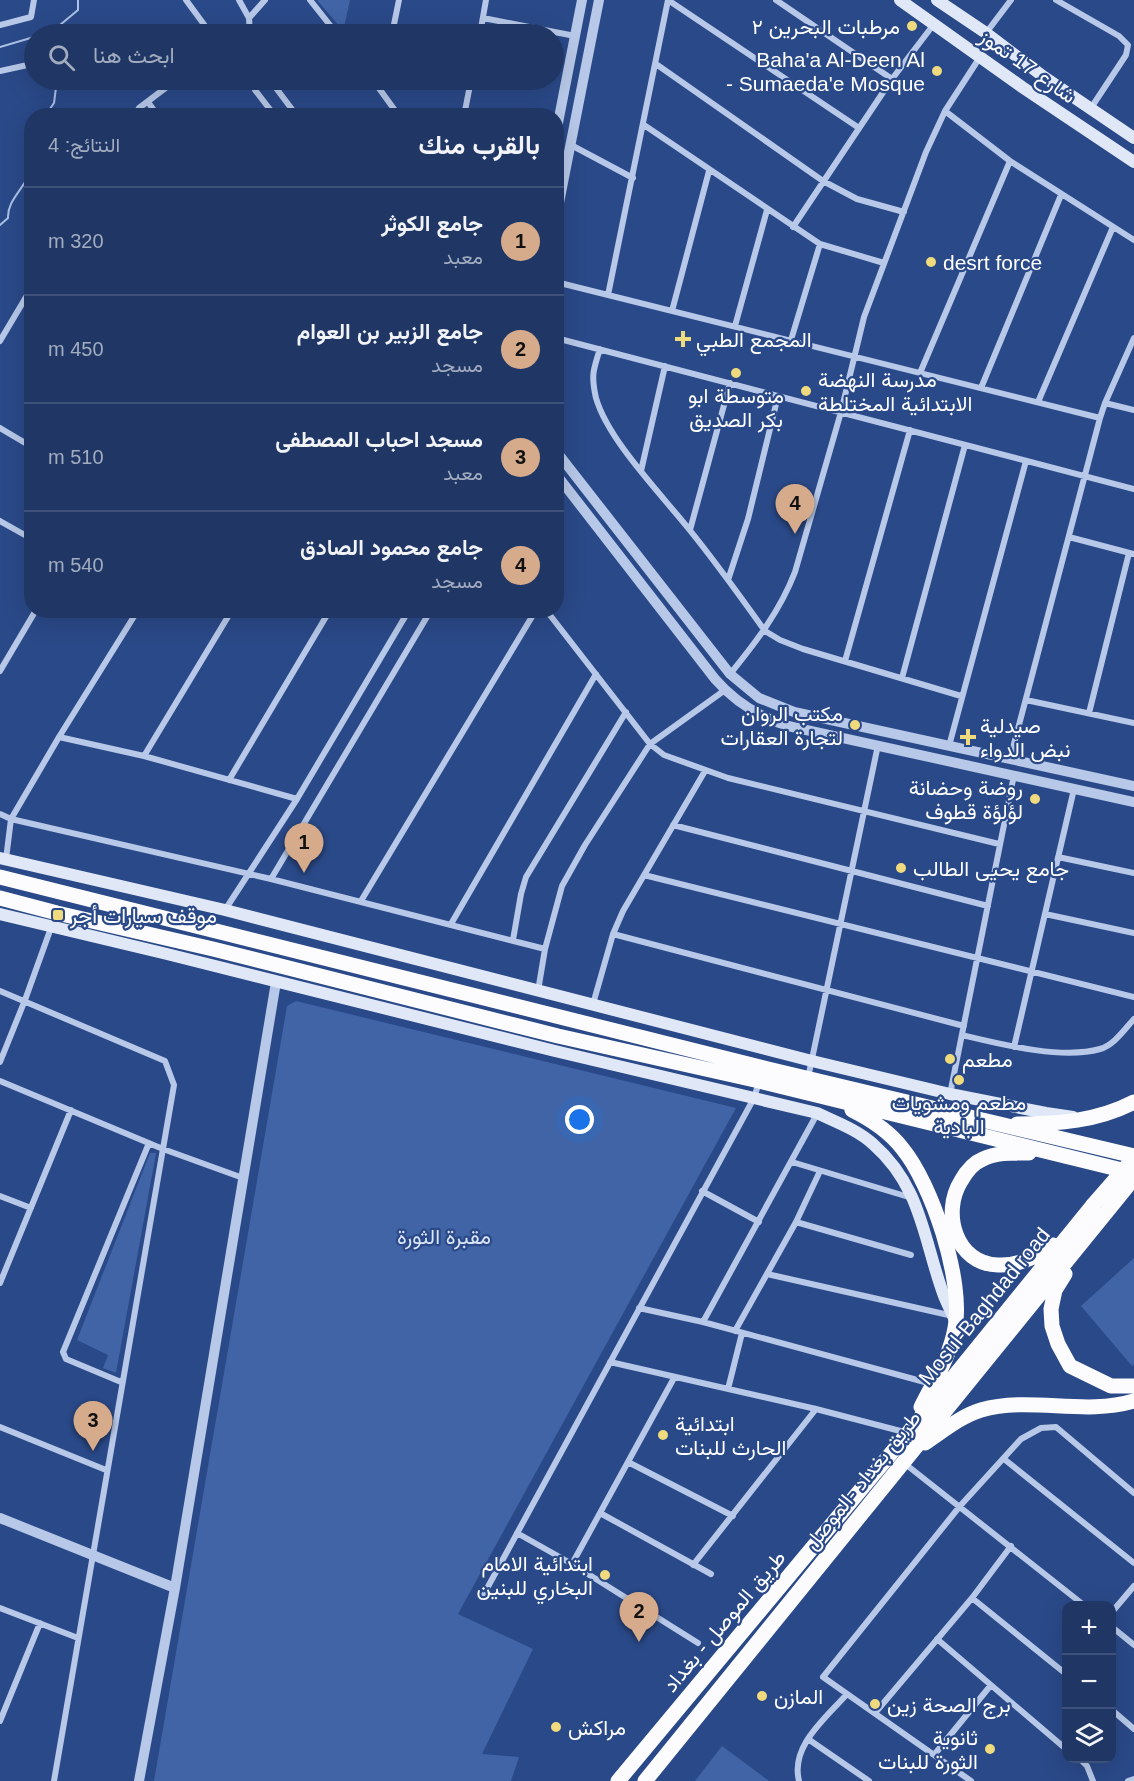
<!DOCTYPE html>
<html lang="ar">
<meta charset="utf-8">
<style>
body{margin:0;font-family:Arial,Vazirmatn,sans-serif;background:#283f6c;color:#f1f3f6;direction:rtl}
.controls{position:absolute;right:18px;bottom:18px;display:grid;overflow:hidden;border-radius:12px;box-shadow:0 6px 24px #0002}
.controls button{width:54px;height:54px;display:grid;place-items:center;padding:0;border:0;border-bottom:2px solid #3d517a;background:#203766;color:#f1f3f6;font:30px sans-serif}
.you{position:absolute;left:580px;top:1120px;width:21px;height:21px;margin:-15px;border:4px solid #fff;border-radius:50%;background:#1a73e8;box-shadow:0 0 0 9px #1a73e833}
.badge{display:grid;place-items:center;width:39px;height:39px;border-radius:50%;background:#d6ab8b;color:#111;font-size:20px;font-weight:700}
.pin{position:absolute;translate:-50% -50px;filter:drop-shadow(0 2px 3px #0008)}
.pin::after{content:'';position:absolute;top:32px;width:21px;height:18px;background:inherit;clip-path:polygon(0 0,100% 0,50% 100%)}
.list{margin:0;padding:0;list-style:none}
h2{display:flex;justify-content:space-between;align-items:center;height:78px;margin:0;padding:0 24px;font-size:26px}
h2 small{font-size:20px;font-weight:400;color:#a2acbf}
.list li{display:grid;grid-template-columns:39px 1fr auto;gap:18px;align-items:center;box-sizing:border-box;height:108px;padding:0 24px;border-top:2px solid #3d517a}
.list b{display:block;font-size:22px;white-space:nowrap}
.list p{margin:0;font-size:20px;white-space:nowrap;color:#a2acbf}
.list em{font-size:20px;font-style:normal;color:#a2acbf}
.icon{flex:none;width:33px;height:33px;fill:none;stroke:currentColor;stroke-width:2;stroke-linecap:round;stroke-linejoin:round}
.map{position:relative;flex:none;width:1134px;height:1781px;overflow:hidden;direction:ltr}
.search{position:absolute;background:#203766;box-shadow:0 6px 24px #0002;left:24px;top:24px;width:540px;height:66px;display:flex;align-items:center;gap:15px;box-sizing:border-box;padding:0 21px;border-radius:33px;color:#a2acbf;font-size:22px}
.panel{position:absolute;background:#203766;box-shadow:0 6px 24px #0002;left:24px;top:108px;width:540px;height:510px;border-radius:24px;direction:rtl}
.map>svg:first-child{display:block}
.green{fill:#4164a6}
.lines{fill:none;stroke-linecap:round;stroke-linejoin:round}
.stream{stroke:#abc1e8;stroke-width:2}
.minor{stroke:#b7c8e8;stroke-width:6}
.tertiary{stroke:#b7c8e8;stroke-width:10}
.secondary{stroke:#e0e8f8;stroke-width:12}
.trunk{stroke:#fcfcfe;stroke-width:15}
.trunk-bridge{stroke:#fcfcfe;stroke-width:15}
.poi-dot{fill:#efda7e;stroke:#2a4988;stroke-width:2}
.labels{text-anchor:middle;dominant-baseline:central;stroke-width:4.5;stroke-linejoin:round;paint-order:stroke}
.poi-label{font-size:21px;fill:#fff;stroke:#2a4988;text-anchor:start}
.street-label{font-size:21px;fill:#fff;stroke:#2a4988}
.park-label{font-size:21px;fill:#dae4f7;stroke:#2a4988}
</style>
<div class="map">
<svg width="1134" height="1781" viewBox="0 0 1134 1781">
<rect width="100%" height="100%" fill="#2a4988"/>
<path class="green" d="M317 0H350L344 27H340Z
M296 1001 736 1108 458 1614 533 1649 482 1754 519 1757 511 1781H154L287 1006Z
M150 1153H156L116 1373 103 1368 108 1355 77 1340Z
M1134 1258V1364L1132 1366 1081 1306Z
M722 1746 769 1781H695Z"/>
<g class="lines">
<path class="stream" d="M40 34 60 25 78 10V0
M60 34V25
M0 47 34 37
M45 116 54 103 57 80
M0 225 8 218C7 199 27 187 32 167"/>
<path class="minor" d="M186 0 211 34
M239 0 249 18 250 34
M310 0 337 34
M668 0 859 128
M776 0 892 79
M1056 0 1119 36 1128 45 1126 55 1091 108
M249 18 265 0
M483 18 575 36
M0 25 31 17 34 0
M986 33 1011 0
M392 34 399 0
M480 34 486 0
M656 64 823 181 857 199 904 212
M0 71 32 64
M252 80 255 90 275 116
M270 80 297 116
M373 80 399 116
M148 102 158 116
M945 111 1010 161 1134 240
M134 116 139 108 176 80
M464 116 471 80
M644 125 820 244 884 263
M571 145 633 178
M793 227 892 79 934 24
M556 282 1100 418
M608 295 668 0
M672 311 709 171
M735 326 767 210
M556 338 1134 489
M791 340 820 244
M0 341 32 287
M600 349C593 370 591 376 596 398 608 440 661 494 688 528 715 561 740 596 765 631L780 640 803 649 961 696
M920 373 1010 161
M981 388 1061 195
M1038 402 1113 227
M1105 403 1134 410
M0 428 32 447
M641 471 665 366
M0 521 32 539
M690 530 730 383
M1069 537 1134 554
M728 580 748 519 778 396
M546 610 650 744 664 755 728 778 999 844
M845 661 910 430
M0 671 36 610
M730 674C756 642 780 611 795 572L841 412 864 317 926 152 945 111 980 57
M902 678 965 445
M1026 700 1134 723
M1089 713 1129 553
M59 737 144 756 297 799
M949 746 1026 461
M144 756 232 610
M1010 759 1100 418 1105 403 1134 338
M229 780 330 610
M0 814 11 819 271 879 545 949
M673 825 988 906
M1058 857 1134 873
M6 859 11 819 59 737 138 610
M644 875 1134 997
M271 879 431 610
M361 901 536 610
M225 910 297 799 409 610
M1045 914 1134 933
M451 924 596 674
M613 934 964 1026
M513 940 521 894 526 877 626 712
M0 991 165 1061 174 1085 54 1781
M538 991 545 949 562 886 585 845 650 744 725 690
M593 1004 613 934 623 911 705 771
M962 1035C1000 1044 1062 1060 1100 1049 1114 1045 1124 1030 1134 1019
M1014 1047 1074 789
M0 1062 25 1000 52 925
M808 1078 878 745
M0 1081 163 1149 243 1178
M950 1094 1014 775
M792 1162 912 1198
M702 1191 759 1222
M0 1196 31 1208
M796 1222 911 1255
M767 1274 953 1316
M0 1283 71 1110
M639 1308 703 1322 932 1384
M703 1322 817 1114
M735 1331 796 1222 820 1171
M610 1362 816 1409 908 1433
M121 1382 66 1359 63 1352 149 1143
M728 1389 742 1333
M0 1427 106 1470
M1004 1459 1134 1563
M628 1462 733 1516
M904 1463 1085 1606
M600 1513 711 1574
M517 1533 572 1564 698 1643
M572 1564 674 1378
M693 1565 816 1409
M484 1594 754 1098 759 1082
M972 1598 1066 1674
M0 1608 78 1638
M1112 1612 1134 1586
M1112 1627 1134 1645
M937 1639 1066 1749
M1112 1710 1134 1729
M875 1713 972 1598 1011 1546
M0 1721 40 1623
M808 1739 869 1781
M934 1755 991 1685
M1079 1758 1087 1766 1093 1781
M799 1781C790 1746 826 1718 847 1694
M971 1781 823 1677 960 1506 1021 1439 1041 1428 1056 1427 1134 1493
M1128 1781 1134 1779"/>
<path class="tertiary" d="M556 133 582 0
M556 218 599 0
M556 451 730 674 759 698 794 712 1134 786
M556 474 715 679C735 702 759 717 788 726L1134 802
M0 1518 175 1588
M139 1781 175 1588 276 982"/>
<path class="secondary" d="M900 0 1022 87 1134 162
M937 0 986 33 1044 77 1134 138
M0 858 225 910 812 1061 950 1094 1046 1113 1073 1117
M0 914 167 954 555 1051 817 1113C836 1122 858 1130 873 1144 922 1187 923 1239 944 1296 947 1304 952 1312 955 1321"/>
<path class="trunk" d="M0 877 768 1069 1134 1156
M0 898 57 913 213 949 558 1036 759 1081 1134 1173
M852 1110C870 1119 889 1131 902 1148 932 1184 964 1281 955 1328 950 1357 934 1381 921 1407
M1017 1124C1058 1124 1098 1121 1134 1102
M1029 1153C1014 1153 997 1152 983 1159 973 1163 966 1172 961 1181 941 1213 956 1264 998 1265 1018 1266 1038 1256 1053 1245
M1065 1274 1055 1290 1051 1309 1052 1326 1058 1344 1070 1366 1111 1386H1134
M925 1443C943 1431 961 1416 981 1410 1030 1396 1084 1416 1134 1401
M618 1781 908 1433 1093 1205
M645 1781 1134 1178"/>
<path class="trunk-bridge" d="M1093 1205 1134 1158"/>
</g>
<g class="poi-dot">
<circle cx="912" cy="26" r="6"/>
<circle cx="937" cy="71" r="6"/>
<circle cx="931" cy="262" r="6"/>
<path d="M680 330h6v6h6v6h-6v6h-6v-6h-6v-6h6z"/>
<circle cx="736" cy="373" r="6"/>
<circle cx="806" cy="391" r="6"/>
<circle cx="855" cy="725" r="6"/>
<path d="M965 728h6v6h6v6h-6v6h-6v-6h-6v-6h6z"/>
<circle cx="1035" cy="799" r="6"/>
<circle cx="901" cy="868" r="6"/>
<rect x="52" y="909" width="12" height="12" rx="3"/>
<circle cx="950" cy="1059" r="6"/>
<circle cx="959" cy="1080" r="6"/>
<circle cx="663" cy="1435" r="6"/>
<circle cx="605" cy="1575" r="6"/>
<circle cx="762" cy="1696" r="6"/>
<circle cx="875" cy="1704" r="6"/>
<circle cx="556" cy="1727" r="6"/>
<circle cx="990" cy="1749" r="6"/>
</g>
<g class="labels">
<g class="poi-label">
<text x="900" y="26" text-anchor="end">مرطبات البحرين ٢</text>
<text x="925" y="59" text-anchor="end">Baha'a Al-Deen Al<tspan x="925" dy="24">- Sumaeda'e Mosque</tspan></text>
<text x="943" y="262">desrt force</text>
<text x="696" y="339">المجمع الطبي</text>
<text x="818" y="379">مدرسة النهضة<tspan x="818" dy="24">الابتدائية المختلطة</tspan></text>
<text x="736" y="395" text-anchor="middle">متوسطة ابو<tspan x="736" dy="24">بكر الصديق</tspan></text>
<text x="843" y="713" text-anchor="end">مكتب الروان<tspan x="843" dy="24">لتجارة العقارات</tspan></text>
<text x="980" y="725">صيدلية<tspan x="980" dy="24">نبض الدواء</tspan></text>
<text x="1023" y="787" text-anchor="end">روضة وحضانة<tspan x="1023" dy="24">لؤلؤة قطوف</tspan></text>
<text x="913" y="868">جامع يحيى الطالب</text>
<text x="70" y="915">موقف سيارات أجر</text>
<text x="962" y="1059">مطعم</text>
<text x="959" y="1102" text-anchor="middle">مطعم ومشويات<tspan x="959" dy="24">البادية</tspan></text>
<text x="675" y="1423">ابتدائية<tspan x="675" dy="24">الحارث للبنات</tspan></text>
<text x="593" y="1563" text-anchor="end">ابتدائية الامام<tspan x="593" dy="24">البخاري للبنين</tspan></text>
<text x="774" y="1696">المازن</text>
<text x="887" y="1704">برج الصحة زين</text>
<text x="568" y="1727">مراكش</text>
<text x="978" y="1737" text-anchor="end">ثانوية<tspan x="978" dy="24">الثورة للبنات</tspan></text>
</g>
<g class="street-label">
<text transform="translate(1028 66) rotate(35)">شارع 17 تموز</text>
<text transform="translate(984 1306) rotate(-51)">Mosul-Baghdad road</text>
<text transform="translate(862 1480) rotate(-51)">طريق بغداد -الموصل</text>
<text transform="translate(724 1621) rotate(-50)">طريق الموصل - بغداد</text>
</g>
<g class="park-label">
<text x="444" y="1236">مقبرة الثورة</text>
</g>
</g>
</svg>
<div class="controls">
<button>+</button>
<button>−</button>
<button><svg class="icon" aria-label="layers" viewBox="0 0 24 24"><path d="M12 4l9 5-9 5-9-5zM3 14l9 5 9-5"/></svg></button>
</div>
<div class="you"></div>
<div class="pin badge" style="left:304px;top:873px">1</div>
<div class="pin badge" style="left:639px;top:1642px">2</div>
<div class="pin badge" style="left:93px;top:1451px">3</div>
<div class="pin badge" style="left:795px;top:534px">4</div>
<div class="search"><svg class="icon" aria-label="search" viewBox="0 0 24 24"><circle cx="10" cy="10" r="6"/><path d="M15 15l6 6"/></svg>ابحث هنا</div>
<section class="panel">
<h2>بالقرب منك<small>النتائج: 4</small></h2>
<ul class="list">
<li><span class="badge">1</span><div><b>جامع الكوثر</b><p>معبد</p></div><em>320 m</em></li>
<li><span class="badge">2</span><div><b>جامع الزبير بن العوام</b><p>مسجد</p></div><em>450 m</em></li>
<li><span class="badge">3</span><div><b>مسجد احباب المصطفى</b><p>معبد</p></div><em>510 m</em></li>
<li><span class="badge">4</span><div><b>جامع محمود الصادق</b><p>مسجد</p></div><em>540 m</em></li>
</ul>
</section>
</div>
